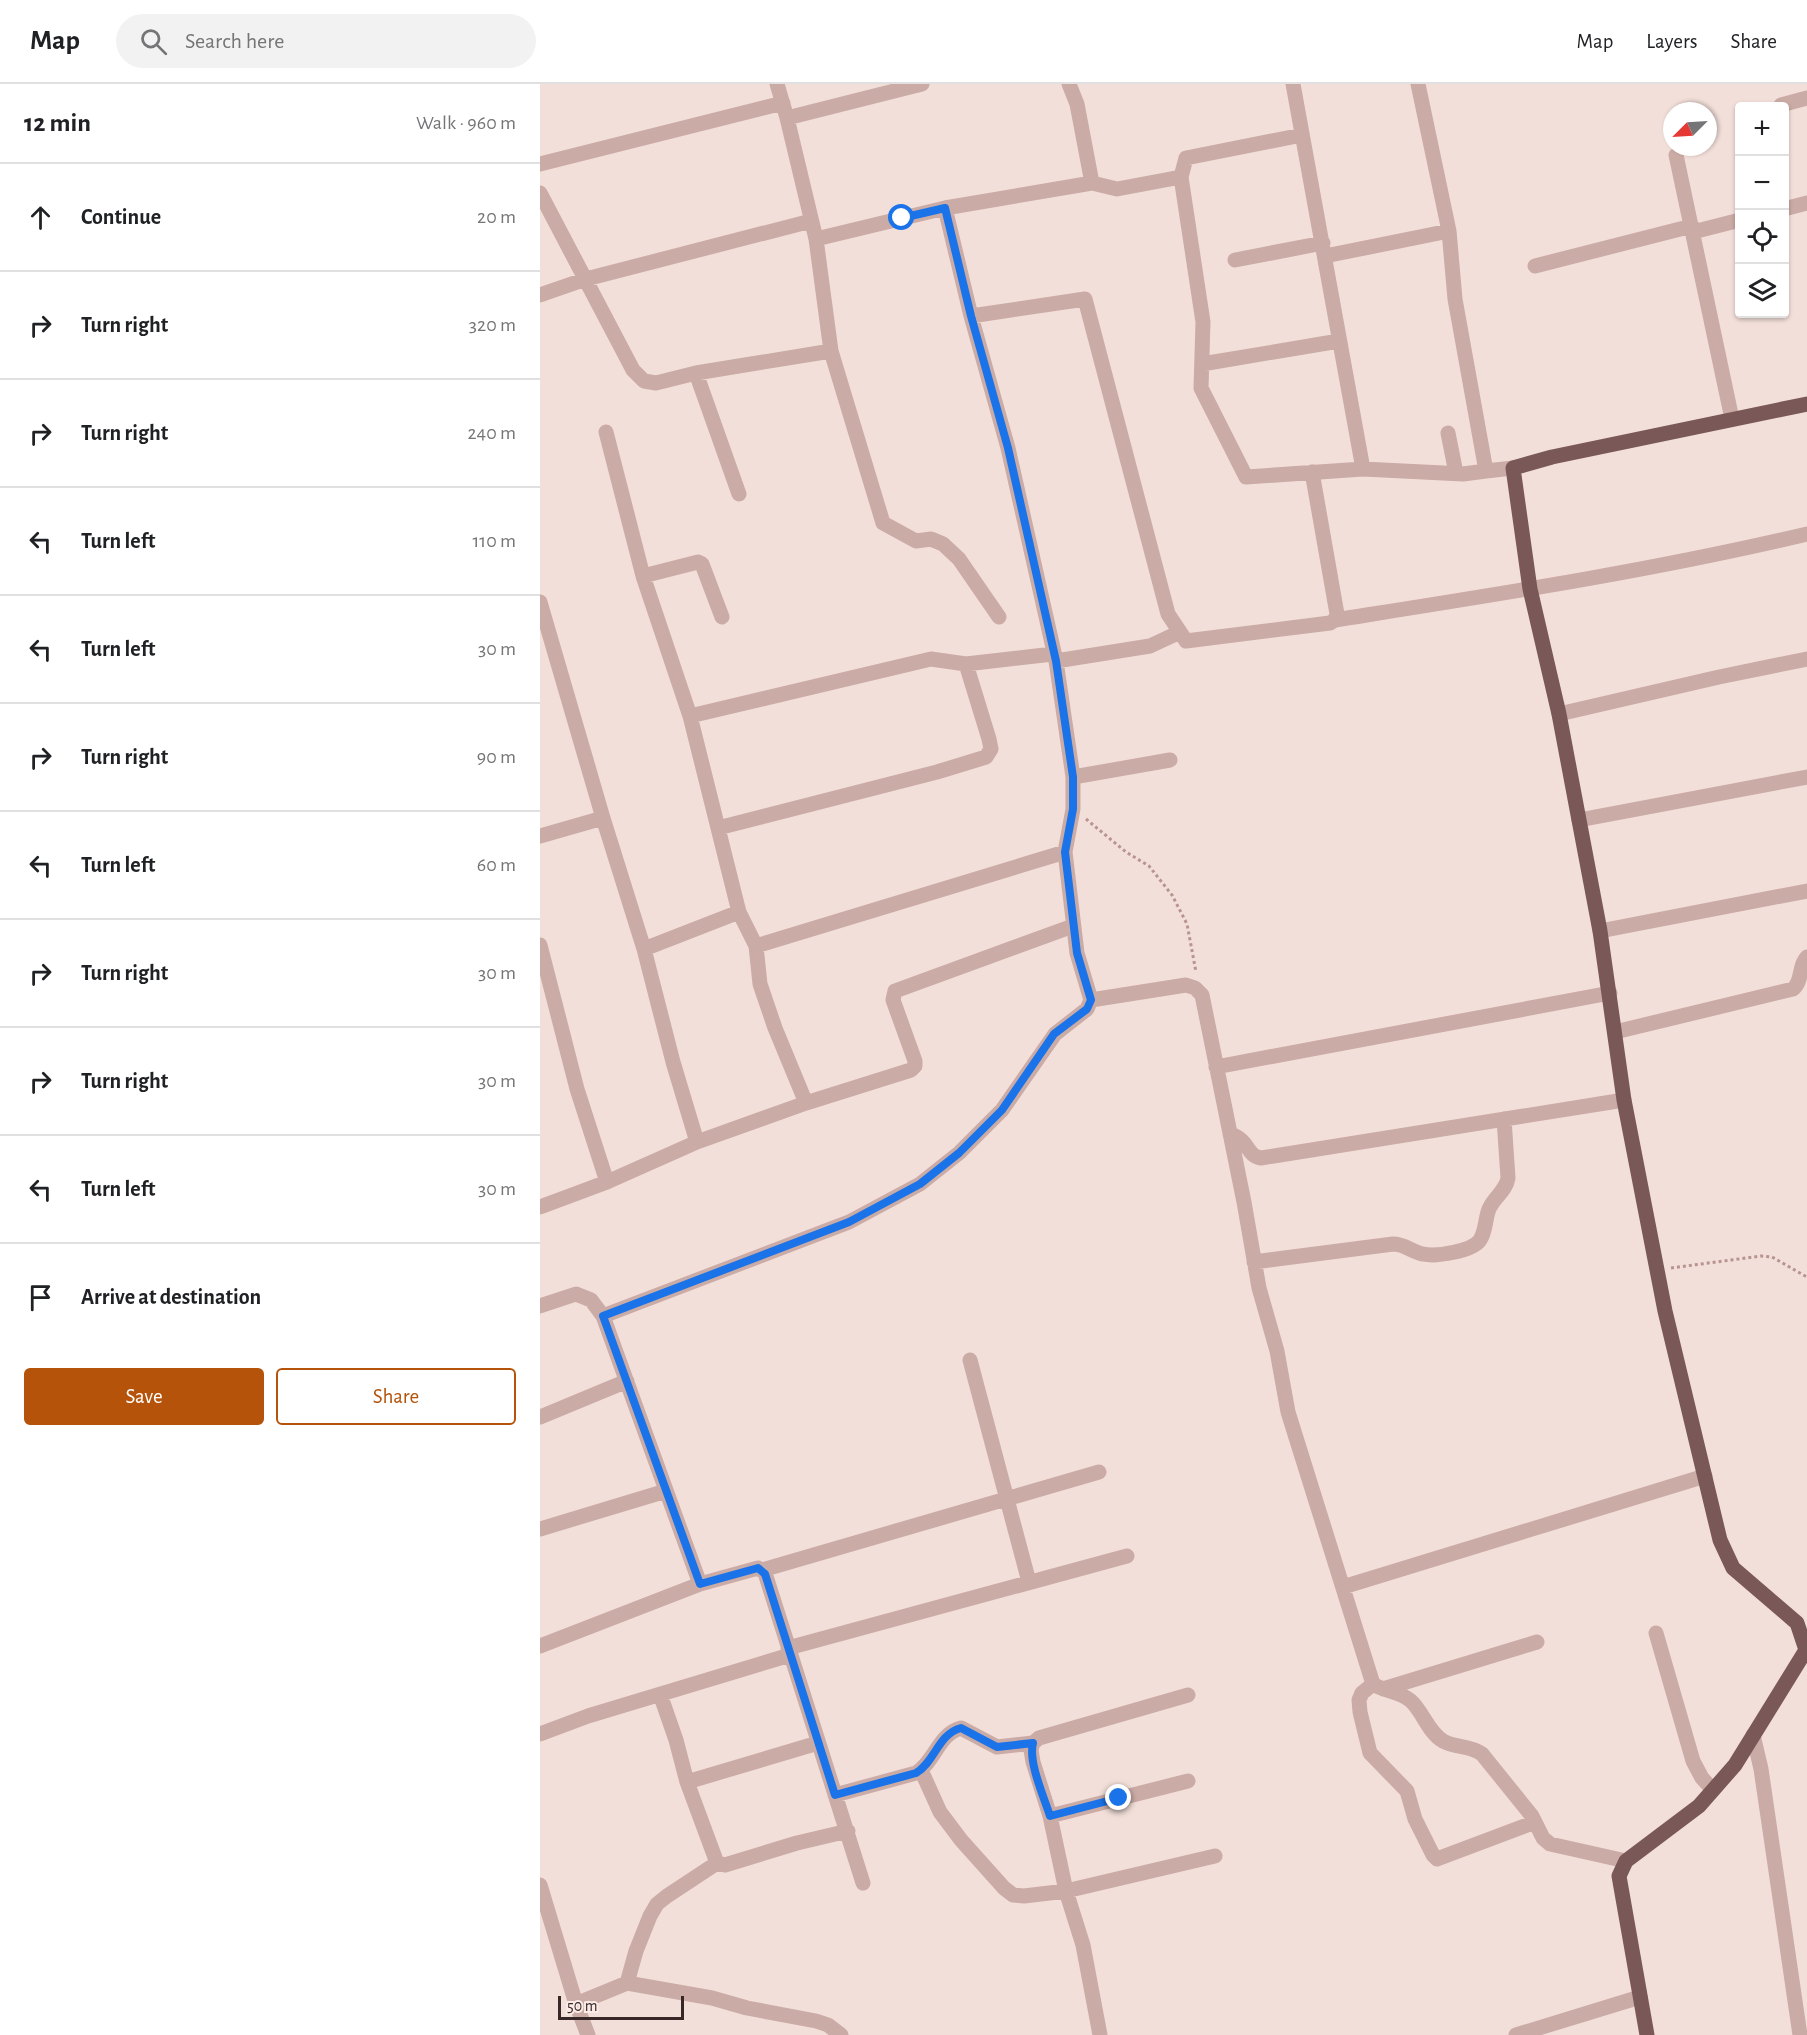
<!DOCTYPE html>
<meta charset="utf-8">
<style>
body{margin:0;font-family:"Alegreya Sans",sans-serif;background:#f2f2f2;color:#202124}
.controls{position:absolute;right:18px;top:18px;display:grid;overflow:hidden;border-radius:6px;box-shadow:0 2px 4px #0004}
.controls button{width:54px;height:54px;display:grid;place-items:center;padding:0;border:0;border-bottom:2px solid #e0e0e0;background:#fff;color:#202124;font:30px sans-serif}
.compass{position:absolute;left:1123px;top:18px;width:54px;height:54px;border-radius:50%;background:#fff;box-shadow:0 2px 4px #0004;rotate:246deg}
.scale{position:absolute;left:18px;bottom:15px;width:126px;box-sizing:border-box;padding-left:6px;border:3px solid #372727;border-top:0;font-size:16px;line-height:21px;white-space:nowrap;color:#372727;-webkit-text-stroke:4px #faebe6;paint-order:stroke}
.stop{position:absolute;width:18px;height:18px;margin:-14px;border:4px solid #1a73e8;border-radius:50%;background:#fff}
.stop.end{background:#1a73e8;border-color:#fff;box-shadow:0 2px 6px #0008}
.list{margin:0;padding:0;list-style:none}
h2{display:flex;justify-content:space-between;align-items:center;height:78px;margin:0;padding:0 24px;font-size:26px}
h2 small{font-size:20px;font-weight:400;color:#757577}
.list li{display:grid;grid-template-columns:39px 1fr auto;gap:18px;align-items:center;box-sizing:border-box;height:108px;padding:0 24px;border-top:2px solid #e0e0e0}
.list b{display:block;font-size:22px;white-space:nowrap}
.list em{font-size:20px;font-style:normal;color:#757577}
.actions{display:flex;gap:12px;padding:18px 24px}
.actions a{flex:1;padding:14px 0;border:2px solid #b45309;border-radius:6px;text-align:center;font-size:21px;color:#b45309}
.actions .main{background:#b45309;color:#fff}
.icon{flex:none;width:33px;height:33px;fill:none;stroke:currentColor;stroke-width:2;stroke-linecap:round;stroke-linejoin:round}
.map{position:relative;flex:none;width:1267px;height:1951px;overflow:hidden}
header{display:flex;align-items:center;gap:36px;box-sizing:border-box;height:84px;padding:0 30px;background:#fff;border-bottom:2px solid #e0e0e0}
header strong{font-size:28px}
nav{display:flex;gap:33px;margin-inline-start:auto;font-size:21px}
.search{width:420px;height:54px;background:#f2f2f2;display:flex;align-items:center;gap:15px;box-sizing:border-box;padding:0 21px;border-radius:33px;color:#757577;font-size:22px}
main{display:flex}
aside{flex:1;background:#fff}
.map>svg:first-child{display:block}
.lines{fill:none;stroke-linecap:round;stroke-linejoin:round}
.path{stroke:#b7948f;stroke-width:3;stroke-dasharray:3 3;stroke-linecap:butt}
.minor{stroke:#cbaba5;stroke-width:15}
.major{stroke:#795857;stroke-width:15}
.route{stroke:#1a73e8;stroke-width:8}
</style>
<header>
<strong>Map</strong>
<div class="search"><svg class="icon" aria-label="search" viewBox="0 0 24 24"><circle cx="10" cy="10" r="6"/><path d="M15 15l6 6"/></svg>Search here</div>
<nav><a>Map</a><a>Layers</a><a>Share</a></nav>
</header>
<main>
<aside>
<h2>12 min<small>Walk · 960 m</small></h2>
<ul class="list">
<li><svg class="icon" aria-label="ahead" viewBox="0 0 24 24"><path d="M12 20V5M6 11l6-6 6 6"/></svg><div><b>Continue</b></div><em>20 m</em></li>
<li><svg class="icon" aria-label="right" viewBox="0 0 24 24"><path d="M7 20v-9h11M14 6l5 5-5 5"/></svg><div><b>Turn right</b></div><em>320 m</em></li>
<li><svg class="icon" aria-label="right" viewBox="0 0 24 24"><path d="M7 20v-9h11M14 6l5 5-5 5"/></svg><div><b>Turn right</b></div><em>240 m</em></li>
<li><svg class="icon" aria-label="left" viewBox="0 0 24 24"><path d="M17 20v-9H6M10 6l-5 5 5 5"/></svg><div><b>Turn left</b></div><em>110 m</em></li>
<li><svg class="icon" aria-label="left" viewBox="0 0 24 24"><path d="M17 20v-9H6M10 6l-5 5 5 5"/></svg><div><b>Turn left</b></div><em>30 m</em></li>
<li><svg class="icon" aria-label="right" viewBox="0 0 24 24"><path d="M7 20v-9h11M14 6l5 5-5 5"/></svg><div><b>Turn right</b></div><em>90 m</em></li>
<li><svg class="icon" aria-label="left" viewBox="0 0 24 24"><path d="M17 20v-9H6M10 6l-5 5 5 5"/></svg><div><b>Turn left</b></div><em>60 m</em></li>
<li><svg class="icon" aria-label="right" viewBox="0 0 24 24"><path d="M7 20v-9h11M14 6l5 5-5 5"/></svg><div><b>Turn right</b></div><em>30 m</em></li>
<li><svg class="icon" aria-label="right" viewBox="0 0 24 24"><path d="M7 20v-9h11M14 6l5 5-5 5"/></svg><div><b>Turn right</b></div><em>30 m</em></li>
<li><svg class="icon" aria-label="left" viewBox="0 0 24 24"><path d="M17 20v-9H6M10 6l-5 5 5 5"/></svg><div><b>Turn left</b></div><em>30 m</em></li>
<li><svg class="icon" aria-label="arrive" viewBox="0 0 24 24"><path d="M6 21V4h12l-3 4 3 4H6"/></svg><div><b>Arrive at destination</b></div></li>
</ul>
<div class="actions"><a class="main">Save</a><a>Share</a></div>
</aside>
<div class="map">
<svg width="1267" height="1951" viewBox="0 0 1267 1951">
<rect width="100%" height="100%" fill="#f3dfda"/>
<g class="lines">
<path class="path" d="M546 735 586 768 609 782 632 811 647 840 656 888
M1131 1184 1221 1172 1232 1173 1267 1193"/>
<path class="minor" d="M237 0 247 34 382 0
M529 0 537 20 552 99
M753 0C777 128 799 257 823 385L706 393 661 304 663 238 641 93 646 74 762 51
M1241 21 1267 14
M247 34 276 155 291 267 343 439 376 457 391 455 403 460 419 475 459 533
M1136 71 1192 335
M0 80 243 19
M0 109 93 286 104 297 116 299 156 289 291 267
M1244 125 1267 119
M1153 148 1200 136
M276 155 405 124 552 99 577 105 641 93
M785 172 909 147
M695 176 783 159
M995 182 1152 142
M0 211 46 195 271 137
M431 232 545 215 628 530 646 557 790 539 795 536 797 530 772 388
M662 280 799 257
M156 289 199 410
M66 348 103 492 150 632 199 828 216 862 220 900 235 944 266 1019
M908 349 916 389
M823 385 923 390 946 387 915 215 909 147 878 0
M946 387 973 384
M103 492 158 478 162 480 182 533
M0 518 63 734 104 865 133 978 157 1058
M795 536C953 511 1111 487 1267 450
M516 577 610 562 640 548
M1019 630 1179 593 1267 575
M150 632 391 575 426 580 513 570
M533 693 630 676
M1039 736 1267 693
M178 744 397 688 446 673 451 665 449 655 426 580
M0 752 63 734
M1060 847 1267 807
M0 861 37 1005 67 1098
M216 862 525 768
M104 865 199 828
M551 916 646 901 655 904 662 911 704 1118 719 1204 737 1267 748 1328 833 1600C845 1608 860 1607 871 1617 883 1628 888 1648 903 1657 915 1664 929 1661 942 1670L992 1732 1003 1754 1010 1760 1086 1777
M1075 948 1253 905C1263 897 1258 882 1267 873
M676 983 1070 909
M690 1050C710 1056 706 1072 721 1074L1084 1016
M0 1123 67 1098 157 1058 266 1019 371 986 375 982V977L353 916 355 907 533 842
M714 1178 853 1160C865 1160 872 1168 883 1170 896 1173 933 1167 940 1156 946 1147 945 1135 949 1125 954 1113 966 1107 968 1094L964 1035
M0 1222 36 1210 51 1216 63 1232 160 1500
M63 1232 309 1138 380 1100 419 1069 462 1026 515 950 547 925 551 916 537 869 525 768 533 725V693L516 577 468 364 431 232 405 124
M430 1276 489 1498
M0 1333 87 1297
M0 1445 126 1407
M222 1486 559 1388
M803 1503 1165 1392
M1116 1549 1153 1677 1162 1694 1173 1706
M0 1562 160 1500 218 1484 225 1489 323 1799
M248 1564 587 1472
M833 1600 822 1609 819 1616 820 1628 830 1669 867 1707 875 1735 893 1771 897 1775 995 1738
M843 1605 997 1558
M120 1610 136 1656 147 1698 177 1779
M0 1650 48 1632 250 1571
M1213 1651 1221 1685 1260 1951
M381 1686 400 1728 421 1756 464 1804 473 1811 484 1812 526 1807 675 1772
M147 1698 278 1659
M295 1711 376 1689C395 1678 398 1650 421 1644L457 1663 493 1659
M510 1732 648 1697
M0 1801 36 1920 48 1951
M87 1899 96 1867 110 1832 117 1820 127 1812 177 1779 185 1781 257 1759 308 1747
M36 1920 87 1899 172 1914 207 1924 276 1937 288 1941 301 1951
M560 1951 543 1861 526 1807 510 1732 493 1678 491 1666 493 1659 499 1654 648 1611
M976 1951 1100 1913"/>
<path class="major" d="M1107 1951 1079 1792 1086 1777 1159 1722 1195 1681 1266 1566 1257 1539 1193 1484 1180 1456 1125 1227 1084 1016 1060 847 1039 736 1019 630 990 505 973 384 1012 373 1267 320"/>
</g>
<g class="lines">
<path class="route" d="M362 134 405 124 431 232 468 364 516 577 533 693V725L525 768 537 869 551 916 547 925 514 950 462 1026 419 1069 380 1100 309 1138 63 1232 160 1500 218 1484 225 1490 295 1711 376 1689C395 1678 398 1650 421 1644L457 1663 493 1659C488 1678 504 1713 510 1732L579 1714"/>
</g>
</svg>
<div class="controls">
<button>+</button>
<button>−</button>
<button><svg class="icon" aria-label="locate" viewBox="0 0 24 24"><circle cx="12" cy="12" r="6"/><path d="M12 2v4M12 18v4M2 12h4M18 12h4"/></svg></button>
<button><svg class="icon" aria-label="layers" viewBox="0 0 24 24"><path d="M12 4l9 5-9 5-9-5zM3 14l9 5 9-5"/></svg></button>
</div>
<svg class="compass" viewBox="-18 -18 36 36"><path d="M0-13l5 13h-10z" fill="#e53935"/><path d="M0 13l5-13h-10z" fill="#757577"/></svg>
<div class="scale">50 m</div>
<div class="stop" style="left:362px;top:134px"></div>
<div class="stop end" style="left:579px;top:1714px"></div>
</div>
</main>
